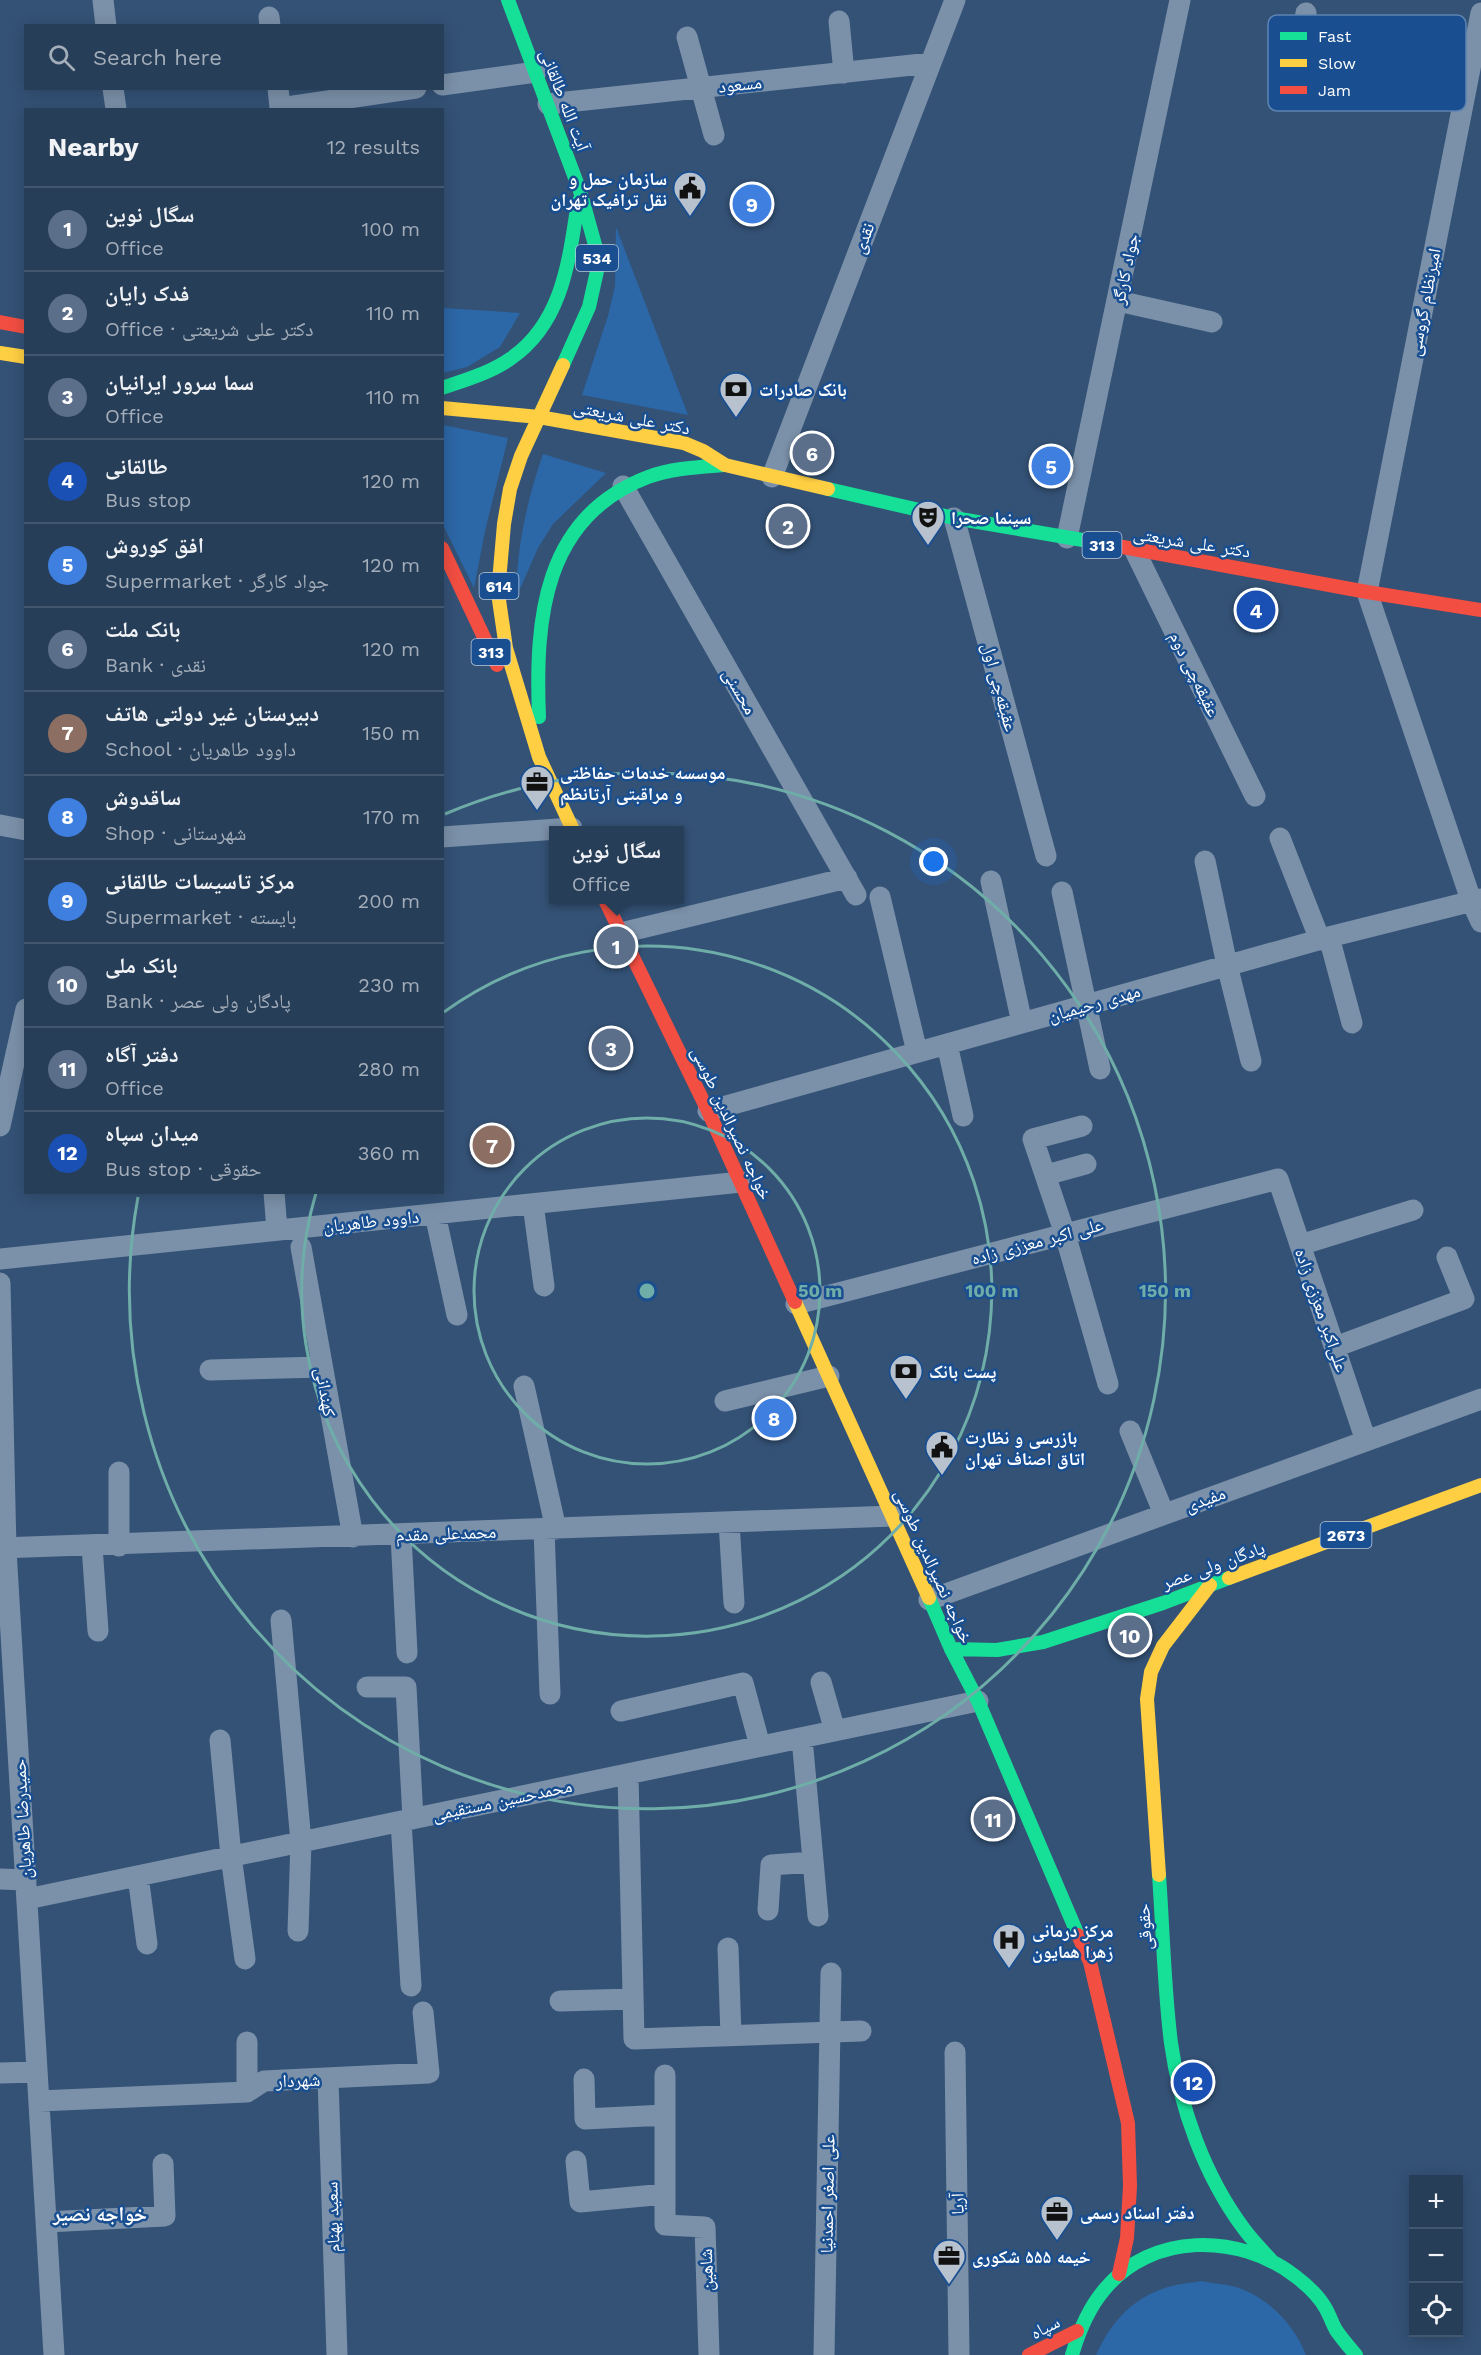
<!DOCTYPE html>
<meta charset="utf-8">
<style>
body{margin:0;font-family:"Work Sans","Noto Naskh Arabic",sans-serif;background:#2f455e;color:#f1f3f6}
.controls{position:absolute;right:18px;bottom:18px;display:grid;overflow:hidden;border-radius:0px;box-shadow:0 3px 15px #0003}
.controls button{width:54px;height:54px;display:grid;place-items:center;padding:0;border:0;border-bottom:2px solid #43576e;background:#273e58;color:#f1f3f6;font:30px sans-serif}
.you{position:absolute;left:934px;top:862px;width:21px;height:21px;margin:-15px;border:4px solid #fff;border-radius:50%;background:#1a73e8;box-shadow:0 0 0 9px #1a73e833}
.badge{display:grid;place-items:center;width:39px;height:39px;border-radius:50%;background:#b8c2cf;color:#fff;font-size:20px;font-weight:700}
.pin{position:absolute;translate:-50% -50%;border:3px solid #fff;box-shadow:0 2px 6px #0006}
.popup{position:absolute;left:549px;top:826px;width:135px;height:78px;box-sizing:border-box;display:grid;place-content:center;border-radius:0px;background:#273e58;filter:drop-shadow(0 2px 4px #0005);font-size:20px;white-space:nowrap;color:#a4aeba}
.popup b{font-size:22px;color:#f1f3f6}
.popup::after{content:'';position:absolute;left:50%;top:100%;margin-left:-12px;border:12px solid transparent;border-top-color:#273e58}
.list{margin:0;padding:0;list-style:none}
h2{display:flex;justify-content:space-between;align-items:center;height:78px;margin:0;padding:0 24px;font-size:26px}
h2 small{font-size:20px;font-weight:400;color:#a4aeba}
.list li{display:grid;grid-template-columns:39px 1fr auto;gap:18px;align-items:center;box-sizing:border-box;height:84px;padding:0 24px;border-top:2px solid #43576e}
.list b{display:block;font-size:22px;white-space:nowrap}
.list p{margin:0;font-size:20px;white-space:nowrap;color:#a4aeba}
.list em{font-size:20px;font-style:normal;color:#a4aeba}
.icon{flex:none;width:33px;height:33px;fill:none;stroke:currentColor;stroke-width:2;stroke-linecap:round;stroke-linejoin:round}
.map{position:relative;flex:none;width:1481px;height:2355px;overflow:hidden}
.search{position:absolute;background:#273e58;box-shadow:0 3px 15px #0003;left:24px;top:24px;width:420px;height:66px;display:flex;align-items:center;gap:15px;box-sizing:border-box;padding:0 21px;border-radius:0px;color:#a4aeba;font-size:22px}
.panel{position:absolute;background:#273e58;box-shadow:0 3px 15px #0003;left:24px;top:108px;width:420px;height:1086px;border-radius:0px}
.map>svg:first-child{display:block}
.green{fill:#2c67a7}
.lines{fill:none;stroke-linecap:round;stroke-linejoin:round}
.street{stroke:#7b91a9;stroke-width:21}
.fast{stroke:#16e098;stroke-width:14}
.slow{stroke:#ffcf43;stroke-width:14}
.jam{stroke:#f24e42;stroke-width:14}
.ring{fill:none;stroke:#6fada8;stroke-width:3}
.labels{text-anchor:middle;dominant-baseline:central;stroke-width:5;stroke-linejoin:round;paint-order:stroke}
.shield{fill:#194f91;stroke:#bacade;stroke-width:1.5}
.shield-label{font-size:16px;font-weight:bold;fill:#fff}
.street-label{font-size:18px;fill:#fff;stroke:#194f91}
.poi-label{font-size:18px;font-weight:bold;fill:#fff;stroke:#194f91;text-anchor:start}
.neighbourhood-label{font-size:20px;font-weight:bold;fill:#fff;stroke:#194f91}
.key{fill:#194f91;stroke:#5e84b2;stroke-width:1.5}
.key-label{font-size:16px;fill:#fff}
.centre{fill:#6fada8;stroke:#194f91;stroke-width:3}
.ring-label{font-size:18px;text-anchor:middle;font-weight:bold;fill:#6fada8;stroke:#194f91;stroke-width:5;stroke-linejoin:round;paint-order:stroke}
</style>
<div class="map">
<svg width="1481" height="2355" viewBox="0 0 1481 2355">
<rect width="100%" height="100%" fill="#345276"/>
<path class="green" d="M616 227 688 415 582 395 608 316 615 286Z
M442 308 520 313 500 347 467 367 443 373Z
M443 425 508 438 485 531 474 588 443 525Z
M543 454 606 473 553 524 538 548 515 600C518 546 525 506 543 454Z
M1202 2281C1214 2284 1228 2284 1239 2288 1271 2300 1294 2325 1306 2355H1096C1110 2324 1131 2299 1165 2288 1176 2284 1190 2283 1202 2281Z"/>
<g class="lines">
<path class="street" d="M103 0 106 26
M1481 13 1367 592 1471 900 1481 922
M269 17 270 26
M839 21 844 73
M687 37 714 135
M1296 83 1306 13
M442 85 536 72
M113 88 116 109
M278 88 280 108 416 88
M548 104 931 63
M1118 301 1212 322
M772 477 955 0
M623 486 856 895
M954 518 1046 856
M1067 538 1180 0
M1135 551 1255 796
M0 825 26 830
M442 837 572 828
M1280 838 1320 940
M1205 861 1227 965 1251 1061
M991 881 1022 1023
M1062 892 1100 1069
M880 897 917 1052
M621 933 847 878
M1329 937 1352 1023
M947 1044 963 1116
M708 1111 1329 937 1481 899
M0 1126 26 1009
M1082 1126 1033 1139 1065 1234 1108 1384
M1046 1175 1086 1164
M274 1192 277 1230
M533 1204 544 1286
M435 1214 457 1315
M1300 1245 1413 1210
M301 1247 353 1537
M0 1259 741 1182
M0 1283 6 1550 54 2355
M796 1304 1278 1179 1366 1441
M1335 1347 1464 1299 1447 1257
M210 1370 322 1367
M524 1386 556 1529
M725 1401 829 1376
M1130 1431 1164 1514
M729 1522 734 1603
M544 1529 550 1694
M401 1535 407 1653
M92 1546 98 1631
M119 1546V1472
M0 1548 893 1516
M929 1600 1481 1399
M281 1620 301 1842 298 1931
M821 1682 835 1731
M367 1687H406L413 1819
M621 1711 743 1683 760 1746
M802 1738 818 1916
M220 1740 231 1856 245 1959
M628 1774 634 2039 861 2031
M401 1821 411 1986
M138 1876 147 1944
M0 1879 26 1880
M27 1899 978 1701
M768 1910 771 1865 813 1862
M728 1948 731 2036
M560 2001 633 1999
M247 2042V2092
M955 2052 959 2355
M0 2073 37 2072
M665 2075V2225L705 2227 709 2355
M328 2079 337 2355
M584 2079 585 2119 665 2115
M39 2101 247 2092 264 2081 429 2073 423 2012
M576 2161 580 2202 665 2194
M46 2222 165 2216 163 2164
M824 2355 831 1973"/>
<path class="fast" d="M508 0 580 191 597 252V271L589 307 563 365
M442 388C465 380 490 373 510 359 563 323 569 260 578 202
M828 489 954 518 1112 545
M539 717C535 619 543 517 648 477 672 468 699 467 725 465
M929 1598 951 1649 978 1701 1078 1935
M951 1649 997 1650 1043 1642 1163 1603 1229 1578
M1159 1875C1163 1930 1164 1988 1171 2043 1180 2108 1205 2177 1244 2229 1252 2240 1262 2250 1271 2260
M1072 2355C1079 2331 1088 2309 1104 2290 1151 2232 1239 2233 1295 2276 1307 2285 1319 2296 1326 2309 1330 2316 1332 2323 1336 2330 1342 2339 1349 2347 1356 2355"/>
<path class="slow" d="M0 353 26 357
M563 365 521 456 510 489 504 524 498 593 506 648 539 757 573 830
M442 408 539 417 684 443 703 451 725 465 828 489
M795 1302 929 1598
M1229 1578 1481 1485
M1159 1875 1147 1699 1151 1672 1163 1646 1210 1585"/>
<path class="jam" d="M0 322 26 327
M1112 545 1367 592 1481 610
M442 548 497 665
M605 900 708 1111 795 1302
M1078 1935 1090 1962 1128 2123 1130 2186 1127 2238 1119 2274
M1029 2355 1077 2331"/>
</g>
<g class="ring">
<circle cx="647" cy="1291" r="173"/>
<path d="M444 1012A345 345 0 1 1 316 1193"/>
<path d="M445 814A518 518 0 1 1 138 1197"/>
</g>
<defs>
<symbol id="civic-pin" viewBox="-11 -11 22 30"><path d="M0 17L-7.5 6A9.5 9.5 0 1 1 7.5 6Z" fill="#b8c2cf" stroke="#194f91"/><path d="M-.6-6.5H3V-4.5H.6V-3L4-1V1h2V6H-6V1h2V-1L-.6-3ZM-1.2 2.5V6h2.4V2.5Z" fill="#111"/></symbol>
<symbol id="bank-pin" viewBox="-11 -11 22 30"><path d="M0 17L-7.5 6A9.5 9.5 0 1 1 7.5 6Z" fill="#b8c2cf" stroke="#194f91"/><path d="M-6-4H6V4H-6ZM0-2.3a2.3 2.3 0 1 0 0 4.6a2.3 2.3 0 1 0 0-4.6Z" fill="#111"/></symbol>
<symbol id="theatre-pin" viewBox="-11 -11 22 30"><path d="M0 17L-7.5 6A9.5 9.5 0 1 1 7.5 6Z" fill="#b8c2cf" stroke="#194f91"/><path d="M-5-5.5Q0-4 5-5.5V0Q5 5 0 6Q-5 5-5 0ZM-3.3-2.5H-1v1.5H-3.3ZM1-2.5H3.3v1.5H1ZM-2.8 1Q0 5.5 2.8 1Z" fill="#111"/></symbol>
<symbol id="office-pin" viewBox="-11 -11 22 30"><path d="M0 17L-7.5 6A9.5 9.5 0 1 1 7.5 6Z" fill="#b8c2cf" stroke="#194f91"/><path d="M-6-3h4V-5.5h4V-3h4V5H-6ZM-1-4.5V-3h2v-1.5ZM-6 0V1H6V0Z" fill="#111"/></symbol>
<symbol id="hospital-pin" viewBox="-11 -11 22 30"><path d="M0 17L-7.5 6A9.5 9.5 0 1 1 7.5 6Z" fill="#b8c2cf" stroke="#194f91"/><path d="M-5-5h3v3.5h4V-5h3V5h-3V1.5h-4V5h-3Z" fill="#111"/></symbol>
</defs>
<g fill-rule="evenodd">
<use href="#civic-pin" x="671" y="169" width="38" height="52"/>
<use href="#bank-pin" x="717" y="370" width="38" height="52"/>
<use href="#theatre-pin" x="909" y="498" width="38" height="52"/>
<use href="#office-pin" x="518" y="763" width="38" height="52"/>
<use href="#bank-pin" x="887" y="1352" width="38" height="52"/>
<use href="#civic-pin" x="923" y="1428" width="38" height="52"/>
<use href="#hospital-pin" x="990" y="1921" width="38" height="52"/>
<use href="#office-pin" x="1038" y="2193" width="38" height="52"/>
<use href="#office-pin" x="930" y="2237" width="38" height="52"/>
</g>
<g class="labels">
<g class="shield">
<rect x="576" y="245" width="42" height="26" rx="4.5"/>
<rect x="1082.5" y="532" width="39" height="26" rx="4.5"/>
<rect x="479.5" y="573" width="39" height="26" rx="4.5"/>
<rect x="471.5" y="639" width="39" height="26" rx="4.5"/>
<rect x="1320.5" y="1522" width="51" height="26" rx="4.5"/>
</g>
<g class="shield-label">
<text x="597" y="258">534</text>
<text x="1102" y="545">313</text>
<text x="499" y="586">614</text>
<text x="491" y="652">313</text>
<text x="1346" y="1535">2673</text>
</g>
<g class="street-label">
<text transform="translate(740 84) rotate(-6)">مسعود</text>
<text transform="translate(565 100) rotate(69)">آیت الله طالقانی</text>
<text transform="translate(863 238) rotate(-69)">نقدی</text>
<text transform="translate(1125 269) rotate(-78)">جواد کارگر</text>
<text transform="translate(1424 302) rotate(-79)">امیرنظام گروسی</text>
<text transform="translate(632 417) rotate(11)">دکتر علی شریعتی</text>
<text transform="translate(1192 542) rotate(9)">دکتر علی شریعتی</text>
<text transform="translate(1195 674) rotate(64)">عقیقه‌چی دوم</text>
<text transform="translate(1000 687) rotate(75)">عقیقه‌چی اول</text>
<text transform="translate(740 691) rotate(60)">محسنی</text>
<text transform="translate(1094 1003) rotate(-16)">مهدی رحیمیان</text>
<text transform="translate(732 1123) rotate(65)">خواجه نصیرالدین طوسی</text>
<text transform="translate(371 1221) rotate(-6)">داوود طاهریان</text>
<text transform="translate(1037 1241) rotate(-15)">علی اکبر معززی زاده</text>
<text transform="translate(1322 1310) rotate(71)">علی‌اکبر معززی زاده</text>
<text transform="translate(326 1392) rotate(80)">کهندانی</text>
<text transform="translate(1205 1499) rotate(-20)">مفیدی</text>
<text transform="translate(446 1533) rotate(-2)">محمدعلی مقدم</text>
<text transform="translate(1213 1565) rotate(-20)">پادگان ولی عصر</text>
<text transform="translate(934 1566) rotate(66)">خواجه نصیرالدین طوسی</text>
<text transform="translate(502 1800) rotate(-12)">محمدحسین مستقیمی</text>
<text transform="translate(22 1819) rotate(-93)">حمیدرضا طاهریان</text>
<text transform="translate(1144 1927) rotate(-94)">حقوقی</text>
<text transform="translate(298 2080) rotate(-2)">شهردار</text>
<text transform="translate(827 2194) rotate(-89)">علی اصغر احمدنیا</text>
<text transform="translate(957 2204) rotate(-91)">آریا</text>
<text transform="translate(332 2217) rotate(-92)">سعید بهنام</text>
<text transform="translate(706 2270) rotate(-92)">شاهین</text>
<text transform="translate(1045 2327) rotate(-27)">سپاه</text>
</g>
<g class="poi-label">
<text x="667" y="178" text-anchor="end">سازمان حمل و<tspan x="667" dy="21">نقل ترافیک تهران</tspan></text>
<text x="759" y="389">بانک صادرات</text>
<text x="951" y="517">سینما صحرا</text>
<text x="560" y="772">موسسه خدمات حفاظتی<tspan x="560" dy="21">و مراقبتی آرتانظم</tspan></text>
<text x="929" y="1371">پست بانک</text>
<text x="965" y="1437">بازرسی و نظارت<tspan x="965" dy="21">اتاق اصناف تهران</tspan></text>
<text x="1032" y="1930">مرکز درمانی<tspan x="1032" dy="21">زهرا همایون</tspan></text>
<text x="1080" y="2212">دفتر اسناد رسمی</text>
<text x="972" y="2256">خیمه ۵۵۵ شکوری</text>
</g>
<g class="neighbourhood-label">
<text x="100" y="2214">خواجه نصیر</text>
</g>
</g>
<rect x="1268" y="15" width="198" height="96" rx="9" class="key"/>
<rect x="1280" y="32" width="27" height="8" fill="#16e098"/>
<rect x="1280" y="59" width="27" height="8" fill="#ffcf43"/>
<rect x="1280" y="86" width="27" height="8" fill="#f24e42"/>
<g class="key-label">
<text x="1318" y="42">Fast</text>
<text x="1318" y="69">Slow</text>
<text x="1318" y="96">Jam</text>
</g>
<circle cx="647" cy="1291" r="9" class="centre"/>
<g class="ring-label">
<text x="820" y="1297">50 m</text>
<text x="992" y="1297">100 m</text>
<text x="1165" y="1297">150 m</text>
</g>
</svg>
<div class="controls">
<button>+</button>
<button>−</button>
<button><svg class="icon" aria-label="locate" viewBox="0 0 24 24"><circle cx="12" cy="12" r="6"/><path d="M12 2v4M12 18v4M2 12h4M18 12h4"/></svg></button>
</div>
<div class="you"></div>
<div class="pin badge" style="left:616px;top:946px;background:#5c6f8a">1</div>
<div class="popup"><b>سگال نوین</b>Office</div>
<div class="pin badge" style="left:788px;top:526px;background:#5c6f8a">2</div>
<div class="pin badge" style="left:611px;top:1048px;background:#5c6f8a">3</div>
<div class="pin badge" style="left:1256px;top:610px;background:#1a4fb4">4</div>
<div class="pin badge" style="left:1051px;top:466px;background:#3f7fe0">5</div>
<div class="pin badge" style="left:812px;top:453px;background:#5c6f8a">6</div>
<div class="pin badge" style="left:492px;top:1145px;background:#8d6e63">7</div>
<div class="pin badge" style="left:774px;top:1418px;background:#3f7fe0">8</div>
<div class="pin badge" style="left:752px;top:204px;background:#3f7fe0">9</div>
<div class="pin badge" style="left:1130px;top:1635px;background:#5c6f8a">10</div>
<div class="pin badge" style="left:993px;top:1819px;background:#5c6f8a">11</div>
<div class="pin badge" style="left:1193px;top:2082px;background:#1a4fb4">12</div>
<div class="search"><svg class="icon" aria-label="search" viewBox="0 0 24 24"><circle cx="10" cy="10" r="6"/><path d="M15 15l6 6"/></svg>Search here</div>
<section class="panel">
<h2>Nearby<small>12 results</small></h2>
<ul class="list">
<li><span class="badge" style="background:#5c6f8a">1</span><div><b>سگال نوین</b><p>Office</p></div><em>100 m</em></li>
<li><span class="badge" style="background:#5c6f8a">2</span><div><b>فدک رایان</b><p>Office · دکتر علی شریعتی</p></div><em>110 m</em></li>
<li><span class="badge" style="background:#5c6f8a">3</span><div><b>سما سرور ایرانیان</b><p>Office</p></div><em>110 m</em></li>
<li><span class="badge" style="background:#1a4fb4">4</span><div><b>طالقانی</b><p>Bus stop</p></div><em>120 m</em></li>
<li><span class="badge" style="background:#3f7fe0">5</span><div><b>افق کوروش</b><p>Supermarket · جواد کارگر</p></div><em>120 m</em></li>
<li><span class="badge" style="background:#5c6f8a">6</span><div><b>بانک ملت</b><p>Bank · نقدی</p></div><em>120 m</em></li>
<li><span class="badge" style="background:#8d6e63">7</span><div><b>دبیرستان غیر دولتی هاتف</b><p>School · داوود طاهریان</p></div><em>150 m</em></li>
<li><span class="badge" style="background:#3f7fe0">8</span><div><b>ساقدوش</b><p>Shop · شهرستانی</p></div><em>170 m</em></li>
<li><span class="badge" style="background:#3f7fe0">9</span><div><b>مرکز تاسیسات طالقانی</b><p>Supermarket · بایسته</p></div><em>200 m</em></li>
<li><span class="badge" style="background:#5c6f8a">10</span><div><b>بانک ملی</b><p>Bank · پادگان ولی عصر</p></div><em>230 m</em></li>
<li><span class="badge" style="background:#5c6f8a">11</span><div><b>دفتر آگاه</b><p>Office</p></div><em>280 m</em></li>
<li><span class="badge" style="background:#1a4fb4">12</span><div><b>میدان سپاه</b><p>Bus stop · حقوقی</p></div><em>360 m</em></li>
</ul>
</section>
</div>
